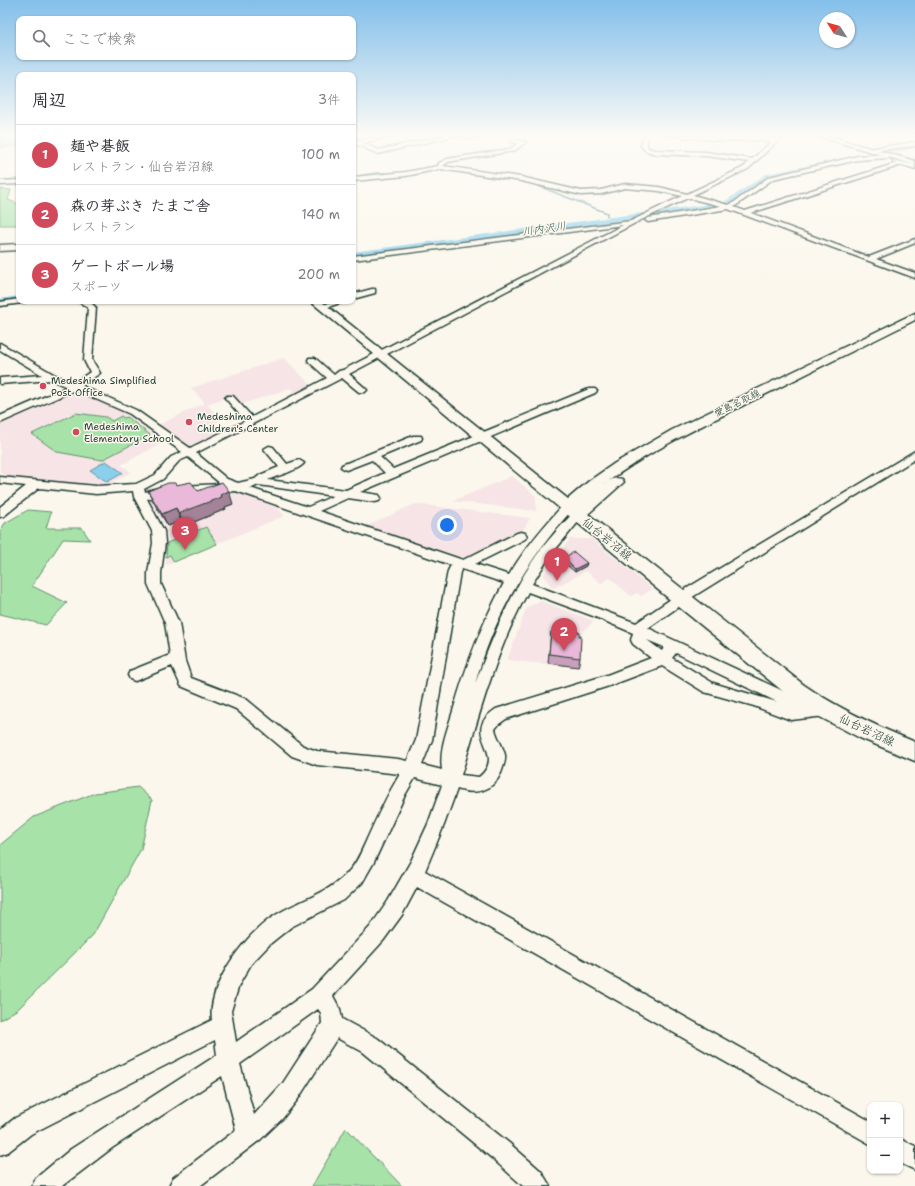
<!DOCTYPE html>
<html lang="ja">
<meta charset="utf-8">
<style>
body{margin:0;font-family:"Shantell Sans","Klee One",sans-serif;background:#f2f2f3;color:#2b2b33}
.controls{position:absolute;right:12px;bottom:12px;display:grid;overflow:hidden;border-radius:8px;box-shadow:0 1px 3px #0004}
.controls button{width:36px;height:36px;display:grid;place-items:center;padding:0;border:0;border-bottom:1px solid #e1e1e2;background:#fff;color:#2b2b33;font:20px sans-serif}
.compass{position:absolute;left:819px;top:12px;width:36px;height:36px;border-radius:50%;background:#fff;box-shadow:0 1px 3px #0004;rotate:306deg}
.you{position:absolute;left:447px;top:525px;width:14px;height:14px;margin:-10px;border:3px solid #fff;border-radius:50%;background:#1a73e8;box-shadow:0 0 0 6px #1a73e833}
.badge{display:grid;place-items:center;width:26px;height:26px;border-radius:50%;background:#d1495b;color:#fff;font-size:13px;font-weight:700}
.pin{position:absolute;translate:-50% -33px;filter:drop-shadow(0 1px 2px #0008)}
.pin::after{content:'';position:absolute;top:21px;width:14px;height:12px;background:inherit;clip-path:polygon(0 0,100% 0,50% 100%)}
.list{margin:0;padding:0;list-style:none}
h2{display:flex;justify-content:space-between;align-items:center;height:52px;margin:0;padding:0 16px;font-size:17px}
h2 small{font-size:13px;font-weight:400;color:#7c7c81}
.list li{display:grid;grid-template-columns:26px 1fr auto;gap:12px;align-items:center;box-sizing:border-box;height:60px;padding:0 16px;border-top:1px solid #e1e1e2}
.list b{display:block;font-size:15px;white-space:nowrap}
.list p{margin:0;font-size:13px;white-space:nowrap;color:#7c7c81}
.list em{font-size:13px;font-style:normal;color:#7c7c81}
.icon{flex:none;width:22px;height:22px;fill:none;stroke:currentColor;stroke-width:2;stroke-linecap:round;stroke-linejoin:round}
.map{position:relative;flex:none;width:915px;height:1186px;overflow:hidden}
.search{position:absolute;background:#fff;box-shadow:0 1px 3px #0004;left:16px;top:16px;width:340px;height:44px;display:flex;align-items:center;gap:10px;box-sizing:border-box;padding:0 14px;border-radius:8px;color:#7c7c81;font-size:15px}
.panel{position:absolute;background:#fff;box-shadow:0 1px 3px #0004;left:16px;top:72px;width:340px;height:232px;border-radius:8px}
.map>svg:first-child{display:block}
.built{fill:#f6e4e6}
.green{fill:#a7e2a8;stroke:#63906e}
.water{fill:#8bcfec;stroke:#6095a2}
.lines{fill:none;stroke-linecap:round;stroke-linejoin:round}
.stream{stroke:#6095a2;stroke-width:1.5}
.river{fill:#8bcfec;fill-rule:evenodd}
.minor-tunnel{stroke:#cfd2c7;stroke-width:5.5;stroke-dasharray:5.5 3;stroke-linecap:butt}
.minor-casing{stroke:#1f3d34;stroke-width:3}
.major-casing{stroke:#1f3d34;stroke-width:3}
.minor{fill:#fbf7ec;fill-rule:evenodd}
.major{fill:#fbf7ec;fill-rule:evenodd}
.wall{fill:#c99fbb;stroke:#1f3d34}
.shaded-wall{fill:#a48298;stroke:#1f3d34}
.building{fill:#eab9d9;stroke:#1f3d34}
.poi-dot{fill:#d1495b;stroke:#fbf7ec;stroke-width:1.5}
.labels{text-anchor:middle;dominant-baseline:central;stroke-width:3;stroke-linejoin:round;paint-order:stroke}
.far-poi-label{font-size:10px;fill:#1f3d34;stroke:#fbf7ec;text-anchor:start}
.far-street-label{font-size:10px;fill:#1f3d34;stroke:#fbf7ec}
.far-water-label{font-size:11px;font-style:italic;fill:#355a59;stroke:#fbf7ec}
.street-label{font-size:12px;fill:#1f3d34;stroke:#fbf7ec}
</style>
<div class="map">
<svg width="915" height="1186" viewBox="0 0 915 1186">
<rect width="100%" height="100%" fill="#fbf7ec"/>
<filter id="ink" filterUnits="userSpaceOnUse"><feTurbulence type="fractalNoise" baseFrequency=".025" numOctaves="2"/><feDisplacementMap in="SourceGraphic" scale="8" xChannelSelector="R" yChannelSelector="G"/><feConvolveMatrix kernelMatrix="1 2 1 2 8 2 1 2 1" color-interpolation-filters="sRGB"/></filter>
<g filter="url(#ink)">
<path class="built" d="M284 358 312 386 296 394 290 388 240 405 231 396 207 404 221 420 205 427 217 435 196 446 188 447 158 425 205 403 191 388Z
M70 391 112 406 128 415 164 442 121 465 131 472 102 488 4 476 0 472V423Z
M512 476 536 496V511L453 501Z
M229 490 278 507 284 516 166 565 167 535 165 526 150 501 154 495Z
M415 504 530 518 522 532 466 559 367 526Z
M570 539H592L652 589 641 596 637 593 631 596 610 578 601 583 586 571 554 588 551 586 543 575Z
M541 601 594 621 582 632 581 668 507 660 527 607Z"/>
<path class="green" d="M0 189 11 190 8 200 19 204V225H0Z
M76 413 106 417 112 421 121 416 124 418 127 417 150 435 102 460 57 452 32 434Z
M28 510 51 512 46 528H82L90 540 63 539 32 586 67 603 46 625 0 614V531L5 523Z
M206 527 217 544 174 562 170 555 166 557 167 543Z
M138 787 152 800 141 849 93 935 18 1009 0 1020V845L34 817 95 793Z
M346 1128 402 1186H312Z"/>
<path class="water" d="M8 136 19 142V146L0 147V137Z
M106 461 123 473 107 482 90 470Z"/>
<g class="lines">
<path class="stream" d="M353 177 374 173H397
M528 182 607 213V216
M609 218 610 220"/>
<path class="river" d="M915 144V148L771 178 726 206 353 258V252L724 202 766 174Z
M19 296V301H23L0 305V299Z"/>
<path class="minor-tunnel" d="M889 158 902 156"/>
<defs>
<path id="minor" d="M10 134V135L0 137V135Z
M392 134H401L363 143 379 150 450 134 475 135 486 134 475 139 454 136 378 154 353 143V139L358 141Z
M644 134H648L647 146 650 149 656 150 706 152 752 159 771 142 756 140 722 141 663 135 661 134 722 137 756 136 774 139 780 134H785L748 169 693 195 728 205 733 203 769 177 858 156 888 154 891 156 888 158 858 160 773 179 734 207 745 211 897 163 893 162V160L915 165V169L902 165 751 213 869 257 915 239V243L876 259 915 273V278L728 209 648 222 645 220 648 218 721 206 688 198 639 221 349 374 365 388 367 390 365 392H359L342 378 196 453 227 479 238 483 255 479 260 475 279 467 264 449 269 446 273 447 287 464 299 460 304 463C298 471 278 475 268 480L346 490 385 473 372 460 346 470 341 467 342 465 413 436H421L422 438 421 440 380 457 393 469 589 389H595L597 391 595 393 360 492 379 495 381 498 379 501 375 502 348 498 319 511 463 560 517 533 521 532 525 533 527 536 525 539 475 564 509 575C524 549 544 526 564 504H572L574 507 572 510C527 560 493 618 475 684 491 641 508 599 532 562 544 544 559 528 574 512H582L584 515 550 556 532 584 636 623 684 590 915 451V459L694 596 648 628 813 705 825 704 830 705 833 710 830 715 825 716 791 720 754 706 704 692 662 666 609 686 506 719 499 724 495 729C497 738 503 746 505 755 506 761 503 767 501 773 492 792 475 795 457 789L444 825 425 871 870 1121V1144L417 887 402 915 383 941 333 996 340 1009 342 1019 377 1038 509 1143 541 1171 550 1186H523L493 1159 363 1052 337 1038 298 1099 282 1119 261 1139 200 1186H169L173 1178 236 1130 222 1076 112 1148 62 1186H32L36 1178 71 1149 217 1055 215 1040 31 1134 8 1152 0 1155V1130L15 1118 212 1020C207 984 248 930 279 913 303 899 330 893 349 871 357 863 362 850 367 839 377 817 387 795 400 774L317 765 292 756 236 709 181 686 172 666 135 681 130 679 128 675 130 671 170 655 165 623 148 584V573L153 543 152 531 134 497 133 491 96 494 39 488 4 516 0 517V507L26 486 0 483V477L96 486 136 484 155 475 171 457 182 452 130 414 75 390 0 423V416L67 387 51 380 0 384V378L42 375 0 350V343L55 375 74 383 90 372 84 360 88 308 78 301C86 301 91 301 96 308L92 360 100 373 82 386 136 410 190 448 245 421 227 400 225 398 227 396H233L252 417 327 378 309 362 308 360 309 358H315L334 375 339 371 343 370 623 225 353 260V256L631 221 682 196 659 191 625 188 601 194 581 195 521 181 440 169 406 176 353 181V177L406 172 438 166 439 163 447 159 510 149 518 143 512 142 511 141 514 139 526 142 514 151 448 162 443 166 521 177 581 191 601 190 625 184 659 187 687 194 744 167 749 162 706 156 656 154 646 151 641 146ZM188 457 221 484 161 487 145 492 144 489 163 479 179 461ZM259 485 333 496 308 507 250 488ZM236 491 451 565 448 571 416 740 407 761 398 759 317 751 303 746 246 699 191 678 185 661 179 623 161 584V573L165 543 164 531 147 499 161 495ZM462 569 504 583C481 624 466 666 453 711 447 731 439 749 442 770L422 765 432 740 460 572ZM528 592 593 616 633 633 631 640 633 644 651 658 607 675 496 709C458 734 509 752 479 777L461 775C480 714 496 649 528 592ZM647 640 664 647 662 651ZM676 653 777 702 713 683 672 658ZM415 778 442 785 428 824 411 861 388 901 370 927 312 989 236 1042 231 1011 239 985 251 964 271 943 291 927 344 900 362 883 374 862 405 795ZM318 1009 321 1013 322 1023 283 1083 254 1115 240 1064Z
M915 142V146L871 151 868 149Z
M19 180V184L0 185V181Z
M372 289H375V293L353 299V294Z
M19 299V301H27L23 303 0 306V302Z
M334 301H346L322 309 318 307Z
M900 1139 915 1146V1170L900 1163Z"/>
<path id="major" d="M811 134H821L915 161V165Z
M19 244V250L0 251V245Z
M310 301H321L568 499 589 481 615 463 672 430 915 313V320C859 348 802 376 746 404 697 428 647 452 603 485 610 480 614 477 622 479L624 482 588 514 804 685C839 709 876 726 915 742V761L860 738 818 716 790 697 674 603Z"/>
</defs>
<use href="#minor" class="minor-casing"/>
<use href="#major" class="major-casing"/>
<use href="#minor" class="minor"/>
<use href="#major" class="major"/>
</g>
<path class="wall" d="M176 485 198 491 233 504 225 507 226 509 184 526 181 521 168 526 154 503 148 491Z
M563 558 586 566 575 572 562 561Z
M555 628 580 658 578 667 548 663 551 632H554Z"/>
<path class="shaded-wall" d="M229 491 233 504 225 507 226 509 184 526 179 513Z
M176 508 181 521 168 526 162 514Z
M587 563 586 566 575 572V569Z"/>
<path class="building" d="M191 482 198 491 222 482 229 491 220 495 222 497 179 513 176 508 162 514 148 491 168 483H175L176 485Z
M574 552 587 563 575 569 563 558Z
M555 628 579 632V636H581L580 658 549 654 551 632 555 633Z"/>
</g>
<linearGradient id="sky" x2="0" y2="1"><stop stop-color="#83bfea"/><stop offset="0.45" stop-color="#fdfbf6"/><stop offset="1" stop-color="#fdfbf6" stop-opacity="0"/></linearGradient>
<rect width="915" height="300" fill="url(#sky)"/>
<g class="poi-dot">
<circle cx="43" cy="386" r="4"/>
<circle cx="189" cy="422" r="4"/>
<circle cx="76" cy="432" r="4"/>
</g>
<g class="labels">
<g class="far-poi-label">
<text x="51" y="380">Medeshima Simplified<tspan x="51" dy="12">Post Office</tspan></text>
<text x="197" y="416">Medeshima<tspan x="197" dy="12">Children's Center</tspan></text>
<text x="84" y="426">Medeshima<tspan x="84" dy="12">Elementary School</tspan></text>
</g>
<g class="far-street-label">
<text transform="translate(737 403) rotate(-26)">愛島名取線</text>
</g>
<g class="far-water-label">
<text transform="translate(544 229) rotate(-8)">川内沢川</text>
</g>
<g class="street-label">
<text transform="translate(607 539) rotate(39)">仙台岩沼線</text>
<text transform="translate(867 730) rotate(25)">仙台岩沼線</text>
</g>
</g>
</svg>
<div class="controls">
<button>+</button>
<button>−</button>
</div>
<svg class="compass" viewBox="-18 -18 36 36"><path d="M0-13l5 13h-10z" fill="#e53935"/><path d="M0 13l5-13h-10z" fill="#7c7c81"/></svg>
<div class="you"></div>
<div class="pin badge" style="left:557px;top:581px">1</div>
<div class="pin badge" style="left:564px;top:651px">2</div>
<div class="pin badge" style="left:185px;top:550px">3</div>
<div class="search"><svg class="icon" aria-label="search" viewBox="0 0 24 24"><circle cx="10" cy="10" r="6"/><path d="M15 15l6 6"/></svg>ここで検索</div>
<section class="panel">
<h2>周辺<small>3件</small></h2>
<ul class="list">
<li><span class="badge">1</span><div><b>麺や碁飯</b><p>レストラン · 仙台岩沼線</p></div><em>100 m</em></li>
<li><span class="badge">2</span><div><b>森の芽ぶき たまご舎</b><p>レストラン</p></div><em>140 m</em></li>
<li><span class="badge">3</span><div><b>ゲートボール場</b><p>スポーツ</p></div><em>200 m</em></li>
</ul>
</section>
</div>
